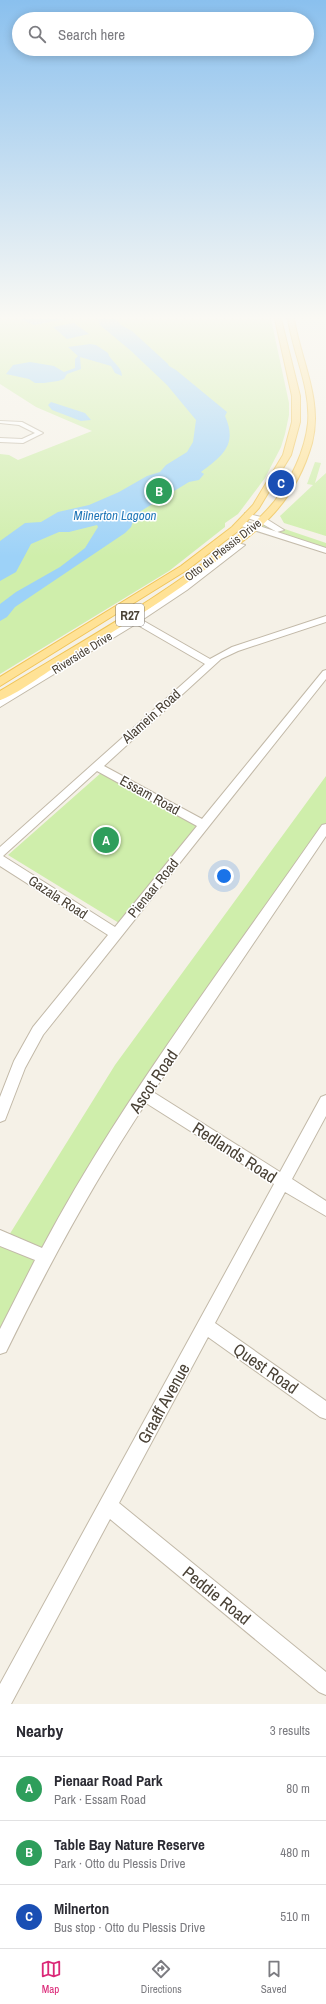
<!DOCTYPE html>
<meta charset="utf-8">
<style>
body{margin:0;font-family:"Archivo Narrow",sans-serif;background:#f2f2f3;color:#2b2b33}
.you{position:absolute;left:224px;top:876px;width:14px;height:14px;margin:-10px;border:3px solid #fff;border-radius:50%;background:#1a73e8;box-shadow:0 0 0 6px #1a73e833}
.badge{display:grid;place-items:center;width:26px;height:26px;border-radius:50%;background:#db2777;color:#fff;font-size:13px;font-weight:700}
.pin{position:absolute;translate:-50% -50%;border:2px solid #fff;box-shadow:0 1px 4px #0006}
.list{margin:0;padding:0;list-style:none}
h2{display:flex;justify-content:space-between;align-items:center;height:52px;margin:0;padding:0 16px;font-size:17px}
h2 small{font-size:13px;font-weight:400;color:#7c7c81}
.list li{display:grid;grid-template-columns:26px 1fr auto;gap:12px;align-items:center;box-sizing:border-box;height:64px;padding:0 16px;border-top:1px solid #e1e1e2}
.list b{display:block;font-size:15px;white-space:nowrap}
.list p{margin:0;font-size:13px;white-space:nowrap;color:#7c7c81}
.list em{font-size:13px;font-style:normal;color:#7c7c81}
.icon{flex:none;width:22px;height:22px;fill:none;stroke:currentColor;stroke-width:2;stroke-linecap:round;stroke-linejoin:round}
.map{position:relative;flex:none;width:326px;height:1704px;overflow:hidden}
.search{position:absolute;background:#fff;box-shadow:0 2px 10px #0003;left:12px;right:12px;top:12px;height:44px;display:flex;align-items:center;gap:10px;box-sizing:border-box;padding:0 14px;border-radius:22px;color:#7c7c81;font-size:15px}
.sheet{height:244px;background:#fff}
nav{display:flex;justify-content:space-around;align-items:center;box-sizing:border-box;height:56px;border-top:1px solid #e1e1e2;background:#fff;font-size:11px;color:#7c7c81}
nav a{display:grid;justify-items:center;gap:2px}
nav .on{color:#db2777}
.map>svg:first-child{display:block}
.green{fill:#cfeeab}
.water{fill:#9dd2f8}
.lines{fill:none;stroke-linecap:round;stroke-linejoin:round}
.minor-casing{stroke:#c2b9a8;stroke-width:2}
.major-casing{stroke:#f0c559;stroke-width:2}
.minor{fill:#fff;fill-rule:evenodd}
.major{fill:#ffe296;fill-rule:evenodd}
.labels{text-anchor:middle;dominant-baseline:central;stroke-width:3;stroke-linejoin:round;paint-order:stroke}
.far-street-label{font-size:12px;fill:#494135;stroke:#fff}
.far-water-label{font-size:13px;font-style:italic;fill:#2177b8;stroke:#fff}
.shield{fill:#fff;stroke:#807a72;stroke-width:1}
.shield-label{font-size:13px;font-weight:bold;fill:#494135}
.street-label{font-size:14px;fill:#494135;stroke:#fff}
.near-street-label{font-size:17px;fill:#494135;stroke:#fff}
</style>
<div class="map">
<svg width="326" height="1704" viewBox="0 0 326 1704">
<rect width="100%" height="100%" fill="#f5f1e7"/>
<path class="green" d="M0 319H271L289 403V415L285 434 281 447 265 478 238 514 225 523V527L169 571 0 674V454L9 455 18 460 92 431 36 407 0 384Z
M315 462 321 463 315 483 326 473V536L284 523 280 516 313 485 307 484Z
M264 522 326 543V549L259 527Z
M102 772 199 824 119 923 8 855Z
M326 776V828L144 1094 0 1346V1238L6 1240 115 1065Z"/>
<path class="water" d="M20 319H65L34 325Z
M98 319H116L121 325 132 331 168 364 169 366 176 370 227 412 225 416C238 445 222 456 201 472L204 474 199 480 189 482 136 514 131 527 125 533 15 607 7 617 0 621V604L16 592 60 567 85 548 98 527 97 525 69 532H59L31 544 16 572 0 581V541L25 523 41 522 58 512 89 505 119 492 147 476 160 472 166 465 187 452 193 442 196 420 167 385 130 350 100 325Z
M74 323 89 334 67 339 53 327Z
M90 344 96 345 108 353C110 361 122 366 122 376L115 373 111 366 80 357 81 369 67 374 64 379 58 381 44 383H35L29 379 6 374 13 365 30 362 54 366 64 372 75 368V359L78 356 68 347Z
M51 402 85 413 91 420 81 421 52 410 48 405Z"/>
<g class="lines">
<defs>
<path id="minor" d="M0 421 22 422 43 433 23 443 0 442V438L22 439 35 433 19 425 0 423Z
M245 513 265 518 284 530 277 532 259 522 245 517Z
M238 521H244L326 548V553L238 525Z
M238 543 245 545 187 590 142 620 210 659 232 647 326 616V622L238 651 221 659 104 766 202 819 323 671 326 670V679L43 1035 25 1068 5 1120 0 1122V1097L14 1061 33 1027 108 935 0 866V847L205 664 136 624 0 707V700L151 607ZM97 771 197 826 115 927 3 856Z
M326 824V836L153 1092 280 1172 321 1097 326 1095V1116L292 1179 326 1201V1216L285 1192 215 1323 326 1401V1419L320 1417 208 1337 119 1503 326 1672V1695L319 1692 110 1519 11 1704H0V1684L274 1184 146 1103C93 1183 48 1266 6 1352L0 1354V1329L35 1260 0 1246V1230L42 1248C121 1099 226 964 322 825Z"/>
<path id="major" d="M275 319H281L300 396V422L291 455 259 508 238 531 187 570 0 686V677L181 566 232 527 253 505 283 455 292 422V396Z
M288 319H294C301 361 323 400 312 443 305 468 292 493 275 512 259 530 238 545 219 559 168 599 113 632 57 666 42 675 16 695 0 700V691C71 648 143 608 210 558 232 541 256 524 274 502 291 480 305 451 308 423 311 388 293 353 288 319Z"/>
</defs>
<use href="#minor" class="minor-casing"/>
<use href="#major" class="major-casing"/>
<use href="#minor" class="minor"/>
<use href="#major" class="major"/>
</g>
<linearGradient id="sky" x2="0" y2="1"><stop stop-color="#8ac0ee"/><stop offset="0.57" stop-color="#faf9f4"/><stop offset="1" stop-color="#faf9f4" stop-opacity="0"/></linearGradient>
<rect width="326" height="557" fill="url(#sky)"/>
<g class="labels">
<g class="far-street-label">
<text transform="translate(223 550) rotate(-38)">Otto du Plessis Drive</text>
<text transform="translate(82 653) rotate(-32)">Riverside Drive</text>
</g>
<g class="far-water-label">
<text x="115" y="515">Milnerton Lagoon</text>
</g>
<rect class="shield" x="116" y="604" width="28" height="22" rx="3"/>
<g class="shield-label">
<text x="130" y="615">R27</text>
</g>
<g class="street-label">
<text transform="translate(151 716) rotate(-42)">Alamein Road</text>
<text transform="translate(150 795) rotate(29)">Essam Road</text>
<text transform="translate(153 888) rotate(-51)">Pienaar Road</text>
<text transform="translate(58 897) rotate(33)">Gazala Road</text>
</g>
<g class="near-street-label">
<text transform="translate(153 1081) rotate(-56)">Ascot Road</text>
<text transform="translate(235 1152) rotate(33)">Redlands Road</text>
<text transform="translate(266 1368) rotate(35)">Quest Road</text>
<text transform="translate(163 1403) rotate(-61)">Graaff Avenue</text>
<text transform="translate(217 1595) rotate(39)">Peddie Road</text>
</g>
</g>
</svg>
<div class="you"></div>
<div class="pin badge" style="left:106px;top:840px;background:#2e9e5b">A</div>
<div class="pin badge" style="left:159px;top:491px;background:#2e9e5b">B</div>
<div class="pin badge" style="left:281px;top:483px;background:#1a4fb4">C</div>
<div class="search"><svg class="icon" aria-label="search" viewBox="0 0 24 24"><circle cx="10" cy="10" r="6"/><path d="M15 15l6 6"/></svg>Search here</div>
</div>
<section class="sheet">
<h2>Nearby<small>3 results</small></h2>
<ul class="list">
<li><span class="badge" style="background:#2e9e5b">A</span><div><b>Pienaar Road Park</b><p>Park · Essam Road</p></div><em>80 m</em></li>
<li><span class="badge" style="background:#2e9e5b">B</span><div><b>Table Bay Nature Reserve</b><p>Park · Otto du Plessis Drive</p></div><em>480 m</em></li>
<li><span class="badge" style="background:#1a4fb4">C</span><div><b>Milnerton</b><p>Bus stop · Otto du Plessis Drive</p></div><em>510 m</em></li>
</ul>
</section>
<nav>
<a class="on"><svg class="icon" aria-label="map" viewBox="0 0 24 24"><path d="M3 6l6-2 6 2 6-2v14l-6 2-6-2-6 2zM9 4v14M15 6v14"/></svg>Map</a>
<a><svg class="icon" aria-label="directions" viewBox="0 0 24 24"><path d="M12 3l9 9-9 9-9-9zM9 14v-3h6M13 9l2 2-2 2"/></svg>Directions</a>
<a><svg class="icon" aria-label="saved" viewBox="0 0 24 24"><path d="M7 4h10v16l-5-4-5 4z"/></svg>Saved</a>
</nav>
